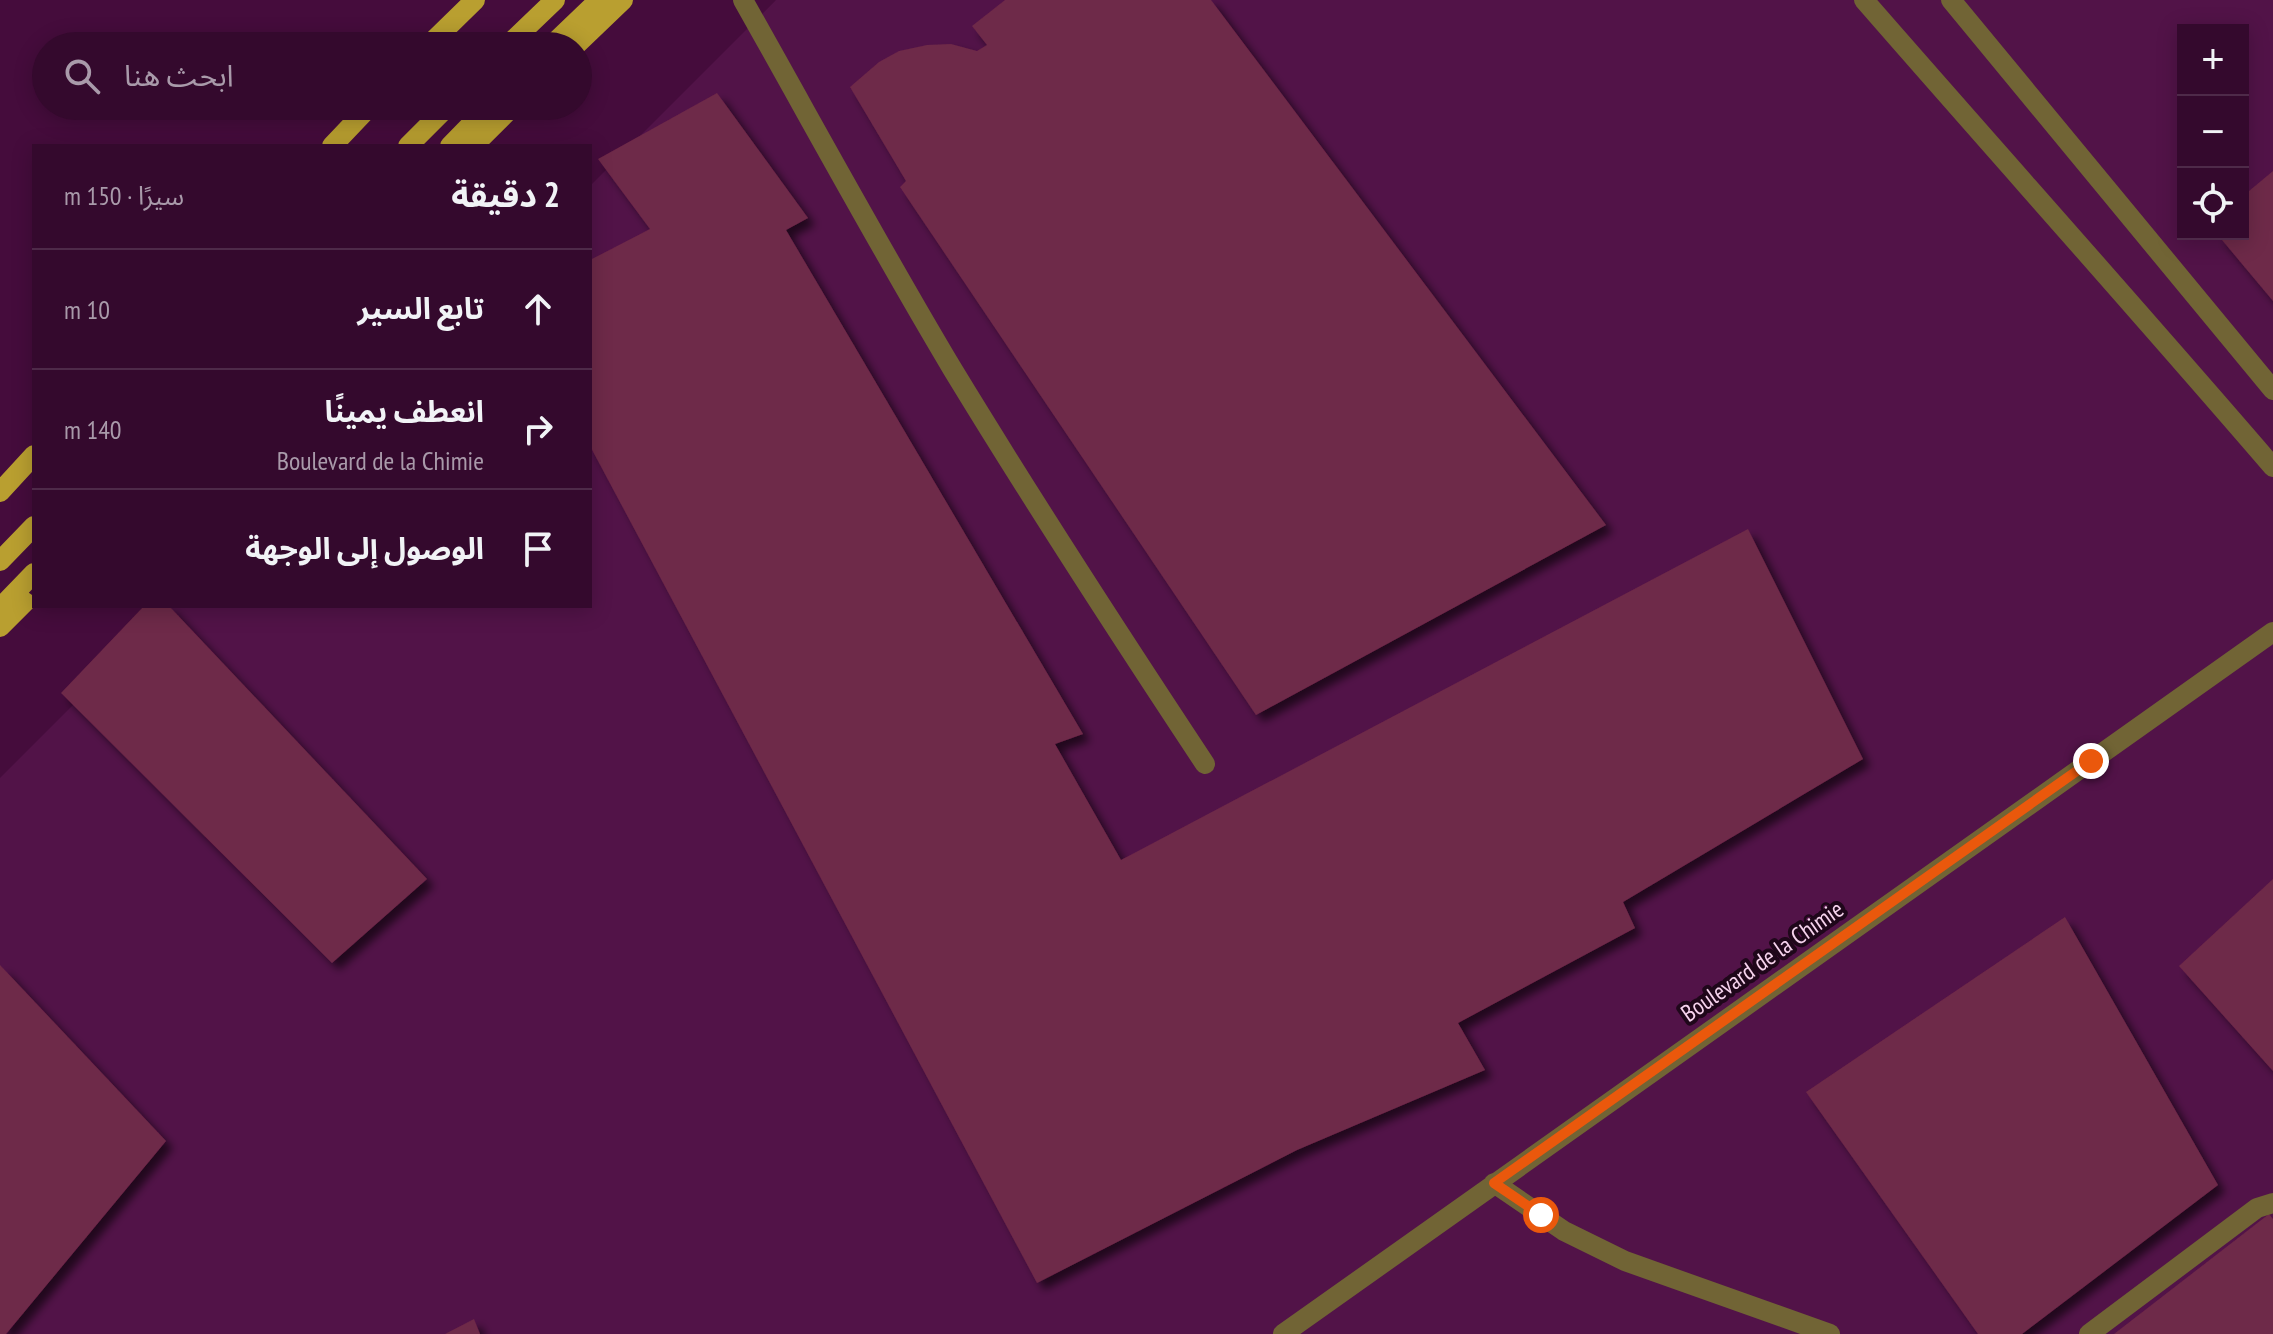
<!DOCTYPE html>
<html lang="ar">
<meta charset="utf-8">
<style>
body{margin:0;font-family:"PT Sans Narrow","Noto Sans Arabic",sans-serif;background:#3f1739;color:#f1f3f6;direction:rtl}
.controls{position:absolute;right:24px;top:24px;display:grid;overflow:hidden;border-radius:0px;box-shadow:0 4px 20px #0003}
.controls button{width:72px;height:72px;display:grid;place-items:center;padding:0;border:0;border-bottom:2px solid #4e2a49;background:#34092d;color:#f1f3f6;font:40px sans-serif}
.stop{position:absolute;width:24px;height:24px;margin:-18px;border:6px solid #ea580c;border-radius:50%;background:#fff}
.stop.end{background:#ea580c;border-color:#fff;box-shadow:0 2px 8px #0008}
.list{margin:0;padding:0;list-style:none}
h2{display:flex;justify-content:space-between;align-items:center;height:104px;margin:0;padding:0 32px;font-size:34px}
h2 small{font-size:26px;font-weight:400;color:#a99aaa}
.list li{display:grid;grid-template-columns:52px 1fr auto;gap:24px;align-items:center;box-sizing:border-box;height:120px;padding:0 32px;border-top:2px solid #4e2a49}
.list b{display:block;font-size:30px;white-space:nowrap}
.list p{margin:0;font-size:26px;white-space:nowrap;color:#a99aaa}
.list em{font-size:26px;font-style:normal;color:#a99aaa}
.icon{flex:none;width:44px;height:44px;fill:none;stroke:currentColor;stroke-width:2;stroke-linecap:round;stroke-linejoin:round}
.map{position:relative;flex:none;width:2273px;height:1334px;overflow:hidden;direction:ltr}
.search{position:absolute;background:#34092d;box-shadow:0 4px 20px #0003;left:32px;top:32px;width:560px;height:88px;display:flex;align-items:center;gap:20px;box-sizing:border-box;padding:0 28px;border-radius:44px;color:#a99aaa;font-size:30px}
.panel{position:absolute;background:#34092d;box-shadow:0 4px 20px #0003;left:32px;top:144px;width:560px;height:464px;border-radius:0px;direction:rtl}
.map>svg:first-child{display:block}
.built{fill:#521348;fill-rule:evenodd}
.building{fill:#6e2948;filter:url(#shadow)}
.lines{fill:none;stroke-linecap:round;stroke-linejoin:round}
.service{stroke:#716435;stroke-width:20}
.minor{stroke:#716435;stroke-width:20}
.primary{stroke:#b99f30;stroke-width:20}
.route{stroke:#ea580c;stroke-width:10}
.labels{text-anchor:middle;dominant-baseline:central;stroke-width:8;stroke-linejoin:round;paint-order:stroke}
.street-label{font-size:24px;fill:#f6d3ed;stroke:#1f071a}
</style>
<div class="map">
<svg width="2273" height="1334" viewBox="0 0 2273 1334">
<defs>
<filter id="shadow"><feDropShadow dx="7" dy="7" stdDeviation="4" flood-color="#0009"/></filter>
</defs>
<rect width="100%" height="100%" fill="#450c3c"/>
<path class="built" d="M776 0H2273V1334H0V778L172 606H590V186ZM2183 30H2243V234H2183Z"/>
<path class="building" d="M1005 0H1211L1606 525 1256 715 900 187 906 181 850 87 879 62 899 51 927 45 951 44 977 51 987 45 972 26Z
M717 93 808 218 786 230 1083 734 1055 744 1121 860 1748 529 1863 759 1623 902 1635 928 1458 1023 1485 1070 1297 1150 1037 1283 590 446V260L650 229 598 159Z
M2273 171V301L2217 234H2243V196Z
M144 606H169L427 879 332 963 61 693Z
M2273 879V1071L2179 966Z
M2065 917 2218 1185 2022 1334H1978L1806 1092Z
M0 965 166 1141 6 1334H0Z
M2269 1214 2273 1219V1334H2114Z
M474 1319 480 1334H445Z"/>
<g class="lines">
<path class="service" d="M743 0C813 124 880 248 953 370 1034 503 1119 634 1205 764
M1494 1183 1564 1231 1625 1261 1830 1334
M1283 1334 2273 632
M2089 1334 2257 1208 2273 1203"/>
<path class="minor" d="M1864 0C2000 156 2138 310 2273 467
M1951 0 2273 390"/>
<path class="primary" d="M428 46 475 0
M507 46 555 0
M551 46 599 0
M575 46 623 0
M332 146 370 106
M408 146 448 106
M450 146 489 106
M473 146 513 106
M0 492 34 455
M0 561 34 526
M0 608 34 573
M0 627 25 602"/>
</g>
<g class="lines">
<path class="route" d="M1541 1215 1494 1183 2091 761"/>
</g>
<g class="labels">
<g class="street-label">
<text transform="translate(1762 961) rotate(-35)">Boulevard de la Chimie</text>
</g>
</g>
</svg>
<div class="controls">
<button>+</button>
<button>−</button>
<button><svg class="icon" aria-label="locate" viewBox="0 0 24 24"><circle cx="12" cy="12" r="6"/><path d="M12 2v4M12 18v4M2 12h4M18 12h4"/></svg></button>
</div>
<div class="stop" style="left:1541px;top:1215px"></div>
<div class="stop end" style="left:2091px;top:761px"></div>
<div class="search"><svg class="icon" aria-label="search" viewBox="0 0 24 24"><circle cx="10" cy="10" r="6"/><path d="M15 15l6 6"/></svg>ابحث هنا</div>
<section class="panel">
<h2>2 دقيقة<small>سيرًا · 150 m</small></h2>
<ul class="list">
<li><svg class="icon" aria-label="ahead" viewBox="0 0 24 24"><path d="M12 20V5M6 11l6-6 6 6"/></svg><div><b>تابع السير</b></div><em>10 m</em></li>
<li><svg class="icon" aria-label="right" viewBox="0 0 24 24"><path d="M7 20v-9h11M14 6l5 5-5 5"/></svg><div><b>انعطف يمينًا</b><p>Boulevard de la Chimie</p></div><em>140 m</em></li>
<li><svg class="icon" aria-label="arrive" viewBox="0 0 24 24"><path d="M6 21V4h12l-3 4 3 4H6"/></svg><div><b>الوصول إلى الوجهة</b></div></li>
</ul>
</section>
</div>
